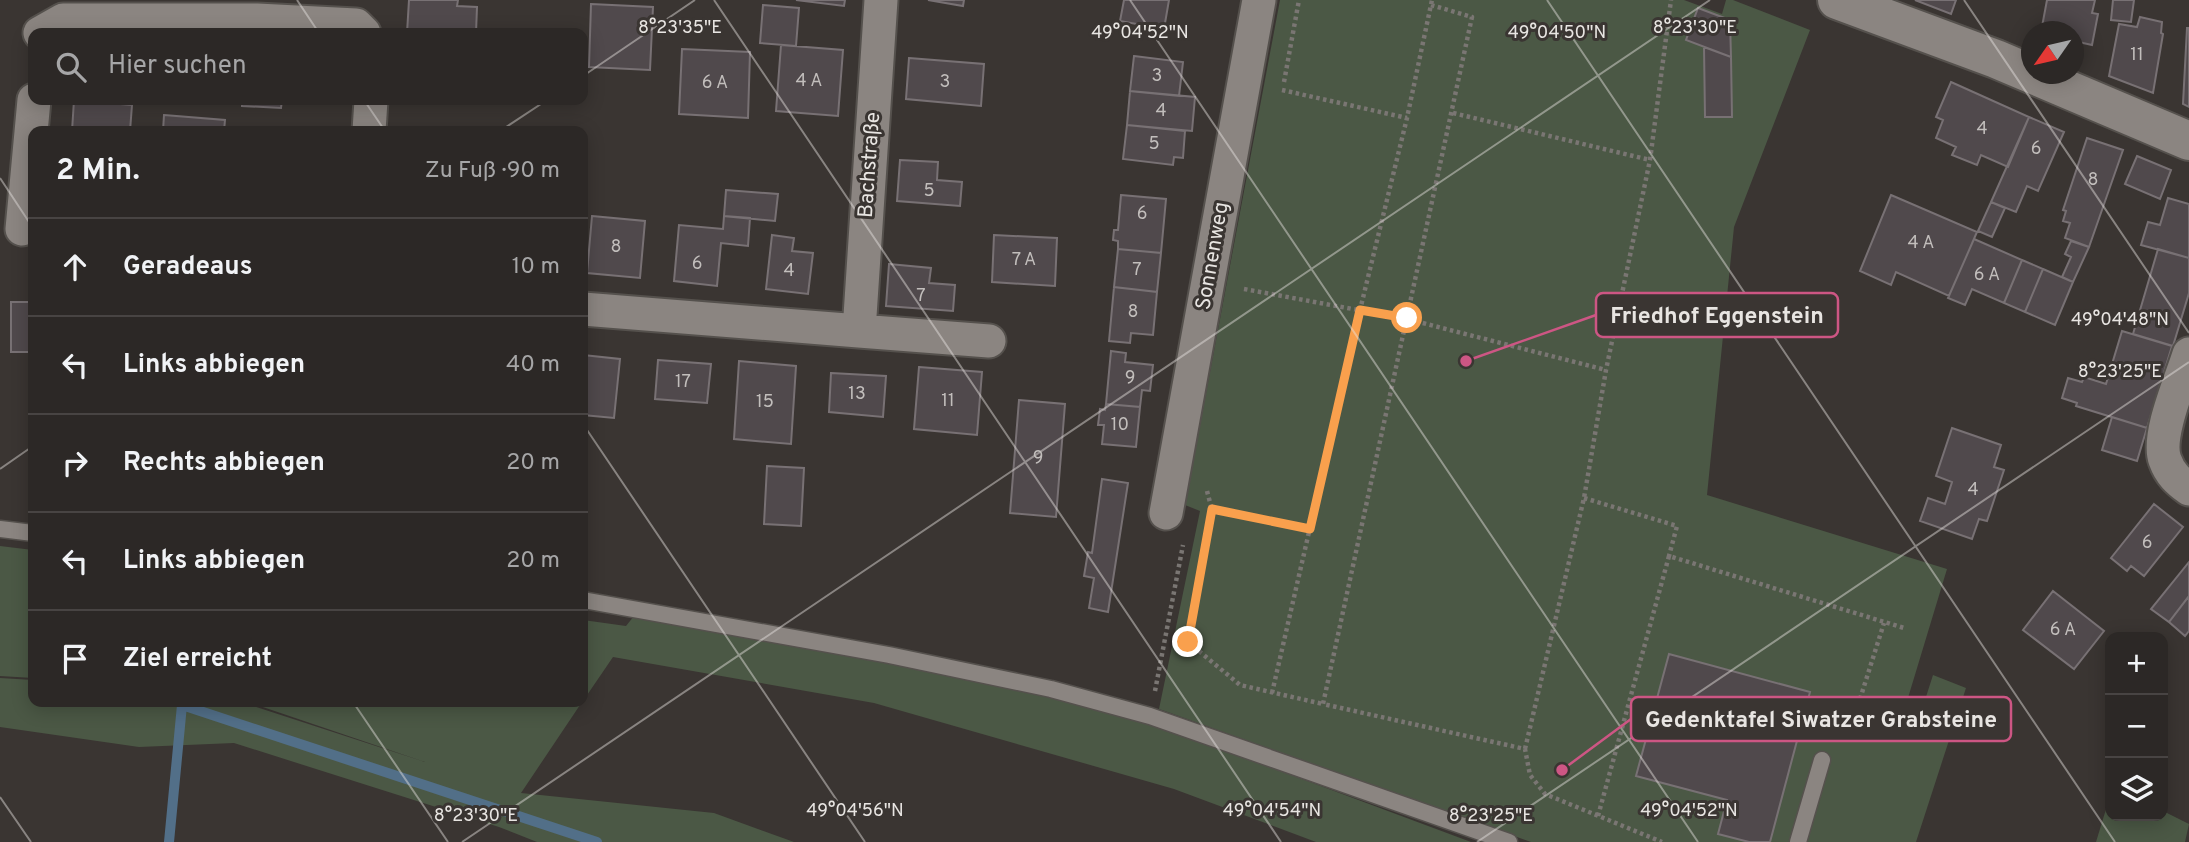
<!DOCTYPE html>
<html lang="de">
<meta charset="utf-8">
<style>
body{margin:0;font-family:Overpass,sans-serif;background:#34302e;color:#f1f3f6}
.controls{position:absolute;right:21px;bottom:21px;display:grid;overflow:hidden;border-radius:14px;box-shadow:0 4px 18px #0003}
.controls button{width:63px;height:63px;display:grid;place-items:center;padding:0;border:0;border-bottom:2px solid #484443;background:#2c2826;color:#f1f3f6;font:35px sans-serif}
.compass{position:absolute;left:2021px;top:21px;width:63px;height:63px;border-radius:50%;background:#2c2826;box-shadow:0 4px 18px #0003;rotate:236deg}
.stop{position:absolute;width:21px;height:21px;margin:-16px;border:5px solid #f9a04d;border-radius:50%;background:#fff}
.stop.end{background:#f9a04d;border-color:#fff;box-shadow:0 2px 7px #0008}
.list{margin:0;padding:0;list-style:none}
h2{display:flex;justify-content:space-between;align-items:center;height:91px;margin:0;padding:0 28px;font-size:30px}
h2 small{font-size:23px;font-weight:400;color:#a6a6a7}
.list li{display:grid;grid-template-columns:46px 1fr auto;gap:21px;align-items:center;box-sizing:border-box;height:98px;padding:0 28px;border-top:2px solid #484443}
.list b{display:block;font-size:26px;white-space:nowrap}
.list em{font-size:23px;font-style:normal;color:#a6a6a7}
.icon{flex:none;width:38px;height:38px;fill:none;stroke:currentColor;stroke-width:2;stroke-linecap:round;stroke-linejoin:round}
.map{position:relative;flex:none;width:2189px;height:842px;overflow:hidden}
.search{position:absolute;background:#2c2826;box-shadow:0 4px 18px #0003;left:28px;top:28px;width:560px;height:77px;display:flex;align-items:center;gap:18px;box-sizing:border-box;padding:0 24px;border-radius:14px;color:#a6a6a7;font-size:26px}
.panel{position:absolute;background:#2c2826;box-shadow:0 4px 18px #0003;left:28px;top:126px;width:560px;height:581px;border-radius:14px}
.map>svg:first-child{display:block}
.green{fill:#4b5845}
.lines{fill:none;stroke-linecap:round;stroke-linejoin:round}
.stream{stroke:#526f88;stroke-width:10}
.building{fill:#50494c;stroke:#787174;stroke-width:2}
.service-casing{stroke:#55514d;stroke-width:19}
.minor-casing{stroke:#55514d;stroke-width:37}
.tertiary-casing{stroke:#55514d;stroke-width:42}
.path{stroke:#7a7673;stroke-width:4.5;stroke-dasharray:3.5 3.5;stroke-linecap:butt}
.service{stroke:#8b8581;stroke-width:16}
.minor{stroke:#8b8581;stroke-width:33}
.tertiary{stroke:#8b8581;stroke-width:38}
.route{stroke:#f9a04d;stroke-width:9}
.ticks{fill:none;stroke:#e8e5e2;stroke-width:2;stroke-opacity:0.45}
.labels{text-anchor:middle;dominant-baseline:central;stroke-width:6;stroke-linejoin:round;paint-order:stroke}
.number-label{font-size:18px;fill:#c2bebc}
.street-label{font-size:21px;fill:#e8e5e2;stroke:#3a3532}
.ticks-label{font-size:18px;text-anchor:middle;fill:#e8e5e2;stroke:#3a3532;stroke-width:6;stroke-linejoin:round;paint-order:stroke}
.leader{fill:none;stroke:#cd5684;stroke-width:2.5}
.callout-dot{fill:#cd5684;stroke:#3a3532;stroke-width:2.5}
.callout{fill:#3a3532;stroke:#cd5684;stroke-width:2.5}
.callout-label{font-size:23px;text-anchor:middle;font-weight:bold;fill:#e8e5e2}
</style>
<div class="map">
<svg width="2189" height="842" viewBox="0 0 2189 842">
<rect width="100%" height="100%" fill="#3a3532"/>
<path class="green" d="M1280 0H1684L1722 14 1726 0H1733L1810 30 1734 227 1707 495 1947 569 1901 721 1917 725 1933 675 1966 688 1916 842H1531L1159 709 1200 511 1185 505Z
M0 546 33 550V678L0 676Z
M634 616 975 680 1147 721 1471 842H1316L1174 789 874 703 613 657 583 701V620L626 626Z
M0 678 33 680V702H241L425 762 248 702H582L521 793 714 813 794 842H537L499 827 234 743 139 747 0 727Z
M2110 796V816H2163V811L2189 824 2185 842H2096Z"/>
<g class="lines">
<path class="stream" d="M169 842 182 705 597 842"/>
</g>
<path class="building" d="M409 0H458L457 6 477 7 476 33H407Z
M796 0H845L844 6Z
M928 0H964L963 6Z
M1124 0H1169L1164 29 1120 21Z
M1915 0H1956L1951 14Z
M2047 0H2095L2092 13 2098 14 2092 45 2074 41V32H2041Z
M2113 0H2134L2131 22 2111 20Z
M591 4 653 7 650 70 589 67Z
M763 5 799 8 796 46 760 43Z
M1698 8 1730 20 1731 57 1686 40Z
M2140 17 2162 22 2161 33 2163 34 2153 93 2109 76 2119 24 2137 27Z
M2187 28H2189V107L2183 104Z
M781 45 843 50 838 116 776 111Z
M1704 47 1731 57 1732 117H1705Z
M682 49 750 52 748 118 679 114Z
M1134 56 1183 62 1179 96 1130 91Z
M909 58 984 64 981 106 906 99Z
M1951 82 2029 117 2008 167 1981 155 1977 165 1952 155 1956 147 1936 138 1943 120 1936 117Z
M1130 91 1195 97 1192 131 1127 125Z
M74 100 132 105 130 131H72Z
M242 100H282L281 108 242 106Z
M403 100H453L452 104Z
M164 115 225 120 224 131H163Z
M2029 117 2064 132 2038 191 2027 186 2016 212 1991 202Z
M1127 125 1185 131 1183 158 1174 157 1173 165 1123 159Z
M2087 138 2123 150 2089 247 2065 238 2070 223 2063 221 2066 211 2063 210Z
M2137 156 2171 170 2160 199 2125 184Z
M900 160 938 162 937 180 962 182 960 206 897 201Z
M726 190 778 194 775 221 724 216Z
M1121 195 1166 199 1161 253 1118 249V241L1113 240 1114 230H1118Z
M1891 195 1977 232 1949 296 1896 272 1891 285 1860 271Z
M2168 198 2189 204V258L2141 245 2148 222 2160 225Z
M1991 202 2005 208 1992 237 1978 231Z
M592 216 645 221 640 278 587 273Z
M724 216 750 218 748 246 721 243 717 286 674 281 679 225 723 229Z
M772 235 794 238 792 251 813 253 808 294 766 289Z
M994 235 1057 238 1055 286 992 282Z
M1974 239 2022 260 2004 303 1972 289 1965 305 1948 298Z
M2071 241 2089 247 2073 282 2062 277 2071 257 2065 254Z
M1118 249 1161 253 1157 292 1114 287Z
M2158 249 2189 258V293L2173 346 2133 334Z
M2022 260 2043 269 2025 312 2004 303Z
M889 264 931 268 929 283 955 285 953 311 886 306Z
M2043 269 2073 282 2055 325 2025 312Z
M1114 287 1157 292 1153 335 1131 333 1130 343 1109 341Z
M11 302H33V352H11Z
M2122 331 2172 346 2147 428 2076 406 2077 403 2062 398 2068 378 2082 382 2084 377 2106 384Z
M1111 351 1126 353 1125 362 1153 365 1150 391 1142 390 1140 407 1106 404Z
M583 355 620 359 614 418 583 415Z
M658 360 711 364 707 403 655 399Z
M739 361 796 366 791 444 734 439Z
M919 367 982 372 977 435 914 429Z
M831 373 886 376 883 417 829 412Z
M1019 400 1065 404 1056 517 1010 513Z
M1106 404 1140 407 1136 447 1102 444 1104 425H1098L1100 409 1105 410Z
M2112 417 2147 428 2137 461 2102 450Z
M1952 428 2001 445 1994 467 2004 470 1987 521 1979 519 1972 539 1920 521 1928 498 1945 504 1952 482 1936 476Z
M767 466 804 468 801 526 764 524Z
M1102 479 1128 483 1108 612 1089 608 1094 578 1084 576 1088 552 1092 553Z
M2154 504 2183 527 2144 576 2131 566 2127 571 2111 558Z
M2189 562V596L2169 622 2151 609Z
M2053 591 2104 631 2074 669 2023 630Z
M2189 596V631L2185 636 2169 622Z
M1669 654 1810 692 1770 842H1749L1718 834 1727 800 1636 776Z"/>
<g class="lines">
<defs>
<path id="service" d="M0 529 33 533
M583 600 889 655 1051 689 1150 716 1509 842
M1798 842 1822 760"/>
<path id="minor" d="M40 33 63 20H257L356 25 364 33
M369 131 371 100
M22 229 34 100
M583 309 859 331 881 0
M859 331 989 341
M2189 354C2181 380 2156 436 2165 460 2170 474 2178 481 2189 489
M1166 513 1259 0"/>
<path id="tertiary" d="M1837 0 1996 59 2189 141"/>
</defs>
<use href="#service" class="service-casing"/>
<use href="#minor" class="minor-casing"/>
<use href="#tertiary" class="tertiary-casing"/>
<path class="path" d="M1431 5 1472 17 1323 704 1525 749 1530 775 1545 794 1662 842
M1284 82 1299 0
M1282 90 1407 118
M1453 113 1650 160
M1244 289 1407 319 1606 370
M1207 491 1212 510 1188 642 1240 685 1323 704
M1584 498 1677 526 1669 556
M1212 510 1310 529
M1155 691 1183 545
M1272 693 1360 310 1407 118 1432 0
M1860 699 1884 623
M1525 749 1584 498 1606 370 1650 160 1671 0
M1598 816 1669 556 1904 628"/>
<use href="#service" class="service"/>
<use href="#minor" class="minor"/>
<use href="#tertiary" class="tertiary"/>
</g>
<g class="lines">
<path class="route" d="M1188 642 1212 509 1310 529 1360 310 1407 318"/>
</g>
<path class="ticks" d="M297 0 319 33M714 0 1281 842M1130 0 1698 842M1547 0 2115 842M1964 0 2189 333M583 76 695 0M364 100 385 131M500 131 547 100M0 178 33 228M583 424 865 842M0 469 33 446M353 702 448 842M0 797 31 842M462 842 1710 0M1477 842 2189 362"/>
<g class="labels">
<g class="number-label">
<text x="2137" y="55">11</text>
<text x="1157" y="76">3</text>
<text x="809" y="81">4 A</text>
<text x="945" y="82">3</text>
<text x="715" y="83">6 A</text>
<text x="1161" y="111">4</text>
<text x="1982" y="129">4</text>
<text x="1154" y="144">5</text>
<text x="2036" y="149">6</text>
<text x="2093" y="180">8</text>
<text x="929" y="191">5</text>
<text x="1142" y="214">6</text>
<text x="1921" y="243">4 A</text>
<text x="616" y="247">8</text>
<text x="1024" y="260">7 A</text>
<text x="697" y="264">6</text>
<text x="1137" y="270">7</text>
<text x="789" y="271">4</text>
<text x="1987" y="275">6 A</text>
<text x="921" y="296">7</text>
<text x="1133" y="312">8</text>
<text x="1130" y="378">9</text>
<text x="683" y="382">17</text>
<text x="857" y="394">13</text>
<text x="948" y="401">11</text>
<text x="765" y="402">15</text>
<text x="1120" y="425">10</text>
<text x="1038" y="458">9</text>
<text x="1973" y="490">4</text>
<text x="2147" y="543">6</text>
<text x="2063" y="630">6 A</text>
</g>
<g class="street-label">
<text transform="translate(870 165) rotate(-86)">Bachstraße</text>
<text transform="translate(1213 256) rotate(-80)">Sonnenweg</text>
</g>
</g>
<g class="ticks-label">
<text x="680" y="33">8°23'35"E</text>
<text x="1695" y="33">8°23'30"E</text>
<text x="1140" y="38">49°04'52"N</text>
<text x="1557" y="38">49°04'50"N</text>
<text x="2120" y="325">49°04'48"N</text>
<text x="2120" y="377">8°23'25"E</text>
<text x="855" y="816">49°04'56"N</text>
<text x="1272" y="816">49°04'54"N</text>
<text x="1689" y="816">49°04'52"N</text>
<text x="476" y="821">8°23'30"E</text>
<text x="1491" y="821">8°23'25"E</text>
</g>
<path class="leader" d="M1466 361L1596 315M1562 770L1631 719"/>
<g class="callout-dot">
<circle cx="1466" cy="361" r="7"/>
<circle cx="1562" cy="770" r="7"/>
</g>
<g class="callout">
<rect x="1596" y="293" width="242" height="44" rx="7"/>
<rect x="1631" y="697" width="380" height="44" rx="7"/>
</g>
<g class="callout-label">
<text x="1717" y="323">Friedhof Eggenstein</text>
<text x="1821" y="727">Gedenktafel Siwatzer Grabsteine</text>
</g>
</svg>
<div class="controls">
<button>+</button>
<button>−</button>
<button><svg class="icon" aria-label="layers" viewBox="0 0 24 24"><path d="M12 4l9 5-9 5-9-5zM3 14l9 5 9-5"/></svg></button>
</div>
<svg class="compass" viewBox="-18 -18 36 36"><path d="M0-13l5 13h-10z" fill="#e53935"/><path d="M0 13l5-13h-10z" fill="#a6a6a7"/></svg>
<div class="stop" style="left:1407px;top:318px"></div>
<div class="stop end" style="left:1188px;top:642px"></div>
<div class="search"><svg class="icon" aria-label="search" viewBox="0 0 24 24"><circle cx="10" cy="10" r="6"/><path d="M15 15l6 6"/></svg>Hier suchen</div>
<section class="panel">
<h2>2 Min.<small>Zu Fuß · 90 m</small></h2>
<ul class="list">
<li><svg class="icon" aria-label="ahead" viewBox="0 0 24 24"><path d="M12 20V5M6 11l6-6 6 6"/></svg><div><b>Geradeaus</b></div><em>10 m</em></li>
<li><svg class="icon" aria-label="left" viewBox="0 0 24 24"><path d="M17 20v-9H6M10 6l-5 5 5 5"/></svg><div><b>Links abbiegen</b></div><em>40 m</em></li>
<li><svg class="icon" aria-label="right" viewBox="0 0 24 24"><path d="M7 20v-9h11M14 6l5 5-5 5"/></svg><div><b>Rechts abbiegen</b></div><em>20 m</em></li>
<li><svg class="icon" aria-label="left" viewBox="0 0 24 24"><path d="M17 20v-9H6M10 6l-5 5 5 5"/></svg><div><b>Links abbiegen</b></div><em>20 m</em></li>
<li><svg class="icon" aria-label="arrive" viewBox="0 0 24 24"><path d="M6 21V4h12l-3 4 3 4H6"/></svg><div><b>Ziel erreicht</b></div></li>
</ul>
</section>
</div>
